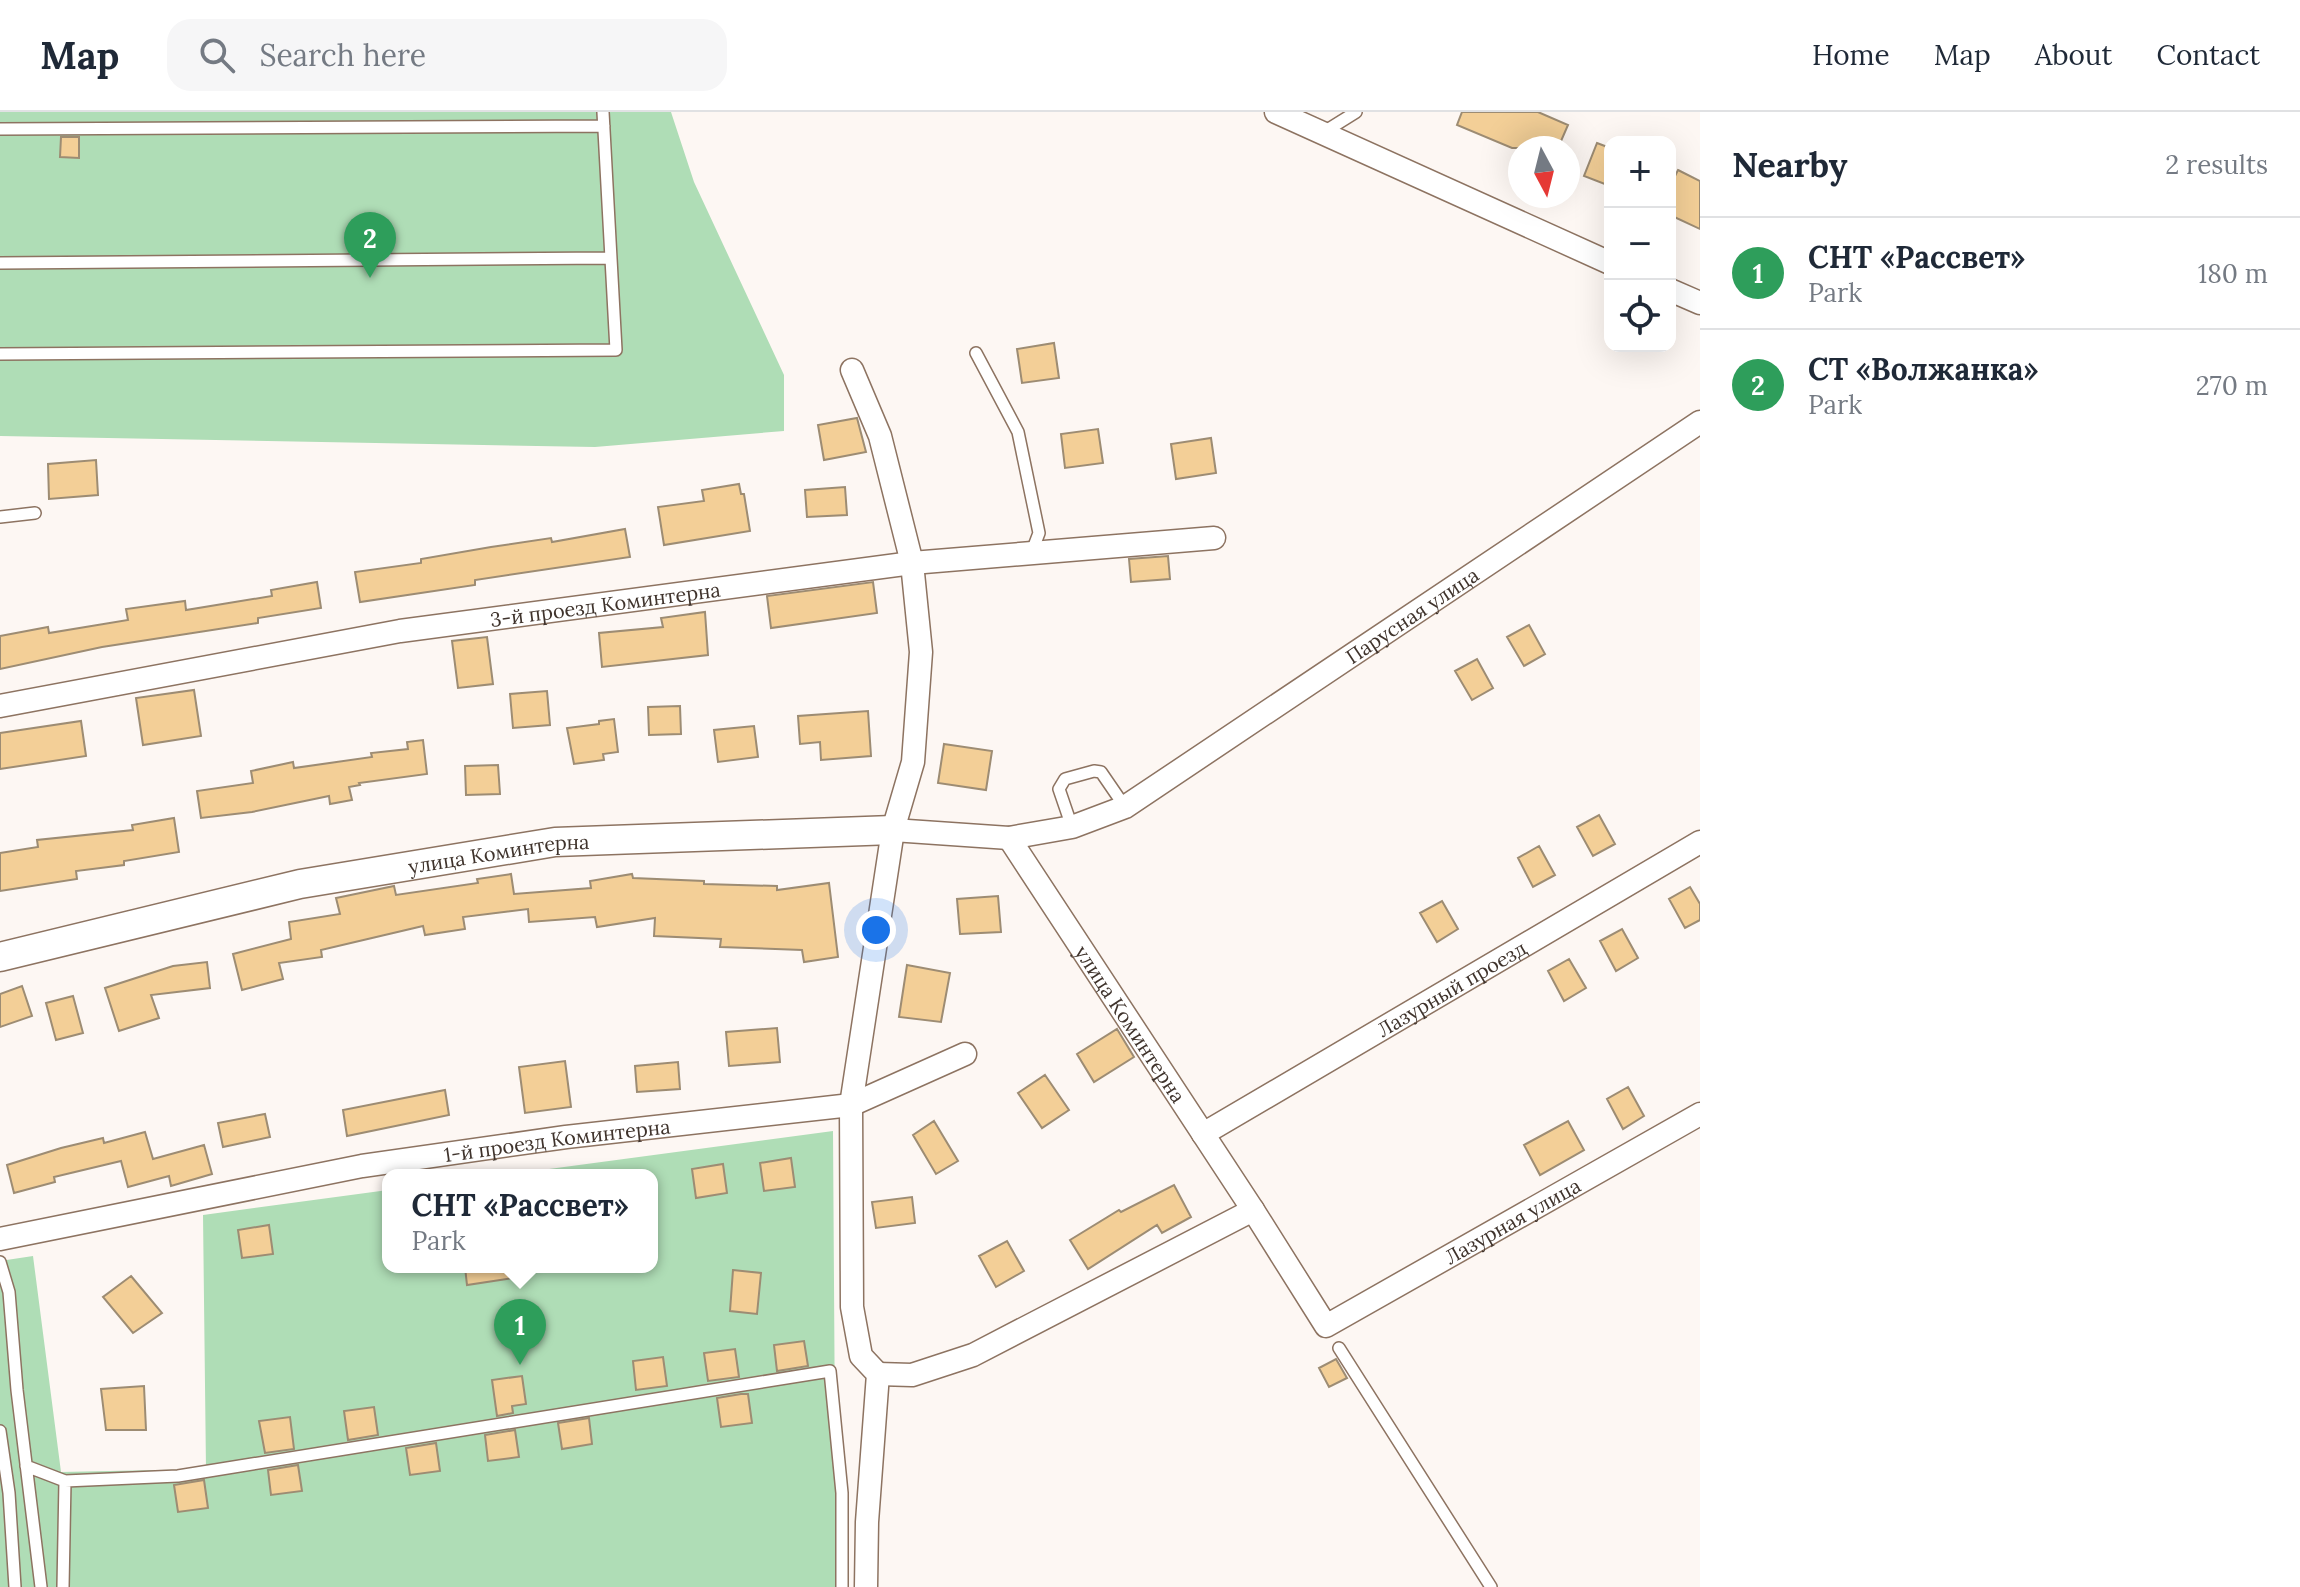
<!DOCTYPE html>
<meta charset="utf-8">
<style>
body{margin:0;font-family:Lora,serif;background:#f6f6f7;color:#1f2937}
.controls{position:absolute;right:24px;top:24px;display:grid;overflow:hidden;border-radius:16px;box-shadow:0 8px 32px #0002}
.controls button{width:72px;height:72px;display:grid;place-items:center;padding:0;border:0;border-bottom:2px solid #e0e1e3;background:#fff;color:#1f2937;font:40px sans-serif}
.compass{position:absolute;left:1508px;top:24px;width:72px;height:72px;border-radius:50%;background:#fff;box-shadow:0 8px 32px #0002;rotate:173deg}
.you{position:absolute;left:876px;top:818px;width:28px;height:28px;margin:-20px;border:6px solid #fff;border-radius:50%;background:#1a73e8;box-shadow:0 0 0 12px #1a73e833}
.badge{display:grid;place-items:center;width:52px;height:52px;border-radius:50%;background:#c63553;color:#fff;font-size:26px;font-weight:700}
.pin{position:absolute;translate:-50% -66px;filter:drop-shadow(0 2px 4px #0008)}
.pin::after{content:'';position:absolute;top:42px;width:28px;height:24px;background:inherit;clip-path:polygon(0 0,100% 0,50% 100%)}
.popup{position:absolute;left:382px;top:1057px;width:276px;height:104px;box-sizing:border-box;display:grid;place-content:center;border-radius:16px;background:#fff;filter:drop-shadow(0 2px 6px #0005);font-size:26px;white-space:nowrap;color:#747a83}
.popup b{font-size:30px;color:#1f2937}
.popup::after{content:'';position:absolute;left:50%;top:100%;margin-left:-16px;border:16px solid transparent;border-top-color:#fff}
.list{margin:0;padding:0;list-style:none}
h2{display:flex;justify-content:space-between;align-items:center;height:104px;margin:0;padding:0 32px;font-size:34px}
h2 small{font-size:26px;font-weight:400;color:#747a83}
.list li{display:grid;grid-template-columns:52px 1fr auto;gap:24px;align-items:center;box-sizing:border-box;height:112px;padding:0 32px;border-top:2px solid #e0e1e3}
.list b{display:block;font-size:30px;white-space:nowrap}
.list p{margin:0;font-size:26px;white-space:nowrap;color:#747a83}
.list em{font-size:26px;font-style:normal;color:#747a83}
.icon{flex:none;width:44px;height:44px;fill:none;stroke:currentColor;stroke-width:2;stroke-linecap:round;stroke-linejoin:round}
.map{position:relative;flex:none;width:1700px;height:1475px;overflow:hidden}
header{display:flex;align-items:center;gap:48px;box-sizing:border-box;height:112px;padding:0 40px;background:#fff;border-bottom:2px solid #e0e1e3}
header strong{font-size:38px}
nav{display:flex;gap:44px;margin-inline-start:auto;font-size:28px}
.search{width:560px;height:72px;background:#f6f6f7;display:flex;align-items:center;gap:20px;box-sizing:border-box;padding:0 28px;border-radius:24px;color:#747a83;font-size:30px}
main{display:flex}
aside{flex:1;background:#fff}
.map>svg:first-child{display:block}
.green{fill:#afddb6}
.building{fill:#f3cf97;stroke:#9d8c73;stroke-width:2}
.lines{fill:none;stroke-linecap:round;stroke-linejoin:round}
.service-casing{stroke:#8d7361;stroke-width:14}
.minor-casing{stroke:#8d7361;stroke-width:25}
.tertiary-casing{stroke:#8d7361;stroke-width:31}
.service{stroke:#fff;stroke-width:11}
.minor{stroke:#fff;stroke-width:22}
.tertiary{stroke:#fff;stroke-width:28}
.labels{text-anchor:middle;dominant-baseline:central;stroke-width:8;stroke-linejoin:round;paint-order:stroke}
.street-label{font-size:20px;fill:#3f332c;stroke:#fdf7f3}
</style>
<header>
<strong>Map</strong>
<div class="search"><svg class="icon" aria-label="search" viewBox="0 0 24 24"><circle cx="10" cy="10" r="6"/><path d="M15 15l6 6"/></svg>Search here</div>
<nav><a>Home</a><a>Map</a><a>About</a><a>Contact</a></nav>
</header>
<main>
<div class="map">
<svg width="1700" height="1475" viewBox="0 0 1700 1475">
<rect width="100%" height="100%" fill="#fdf7f3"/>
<path class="green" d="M0 0H671L694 70 784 263V319L595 335 0 324Z
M833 1019 836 1475H0V1149L33 1144 61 1360 206 1357 203 1103 388 1078V1155H652V1063H504Z"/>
<path class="building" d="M1462 0H1538L1568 13 1558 36H1512L1457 13Z
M61 25H79V46L60 45Z
M1597 31 1610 36V74L1584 64Z
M1678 58 1700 69V117L1670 103V74Z
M1054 231 1059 266 1022 271 1017 237Z
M857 306 866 340 824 348 818 313Z
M1098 317 1103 351 1065 356 1061 322Z
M1211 326 1216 361 1176 367 1171 332Z
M96 348 98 383 49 387 48 352Z
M739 372 741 382H744L750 419 664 433 658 395 704 389 702 378Z
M845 375 847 403 807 405 805 378Z
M625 417 630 445 475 468V473L360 490 355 460 421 451V447L491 435 551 426 552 430Z
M1168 444 1170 467 1131 470 1129 447Z
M317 470 321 496 258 506V511L102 535 0 557V524L48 515 49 521 128 508 126 497 185 489 186 498 272 484 271 478Z
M873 470 877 501 771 516 767 484Z
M705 500 708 543 602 555 599 521 663 515 661 506Z
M1529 513 1545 542 1524 554 1507 525Z
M487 525 493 572 458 576 452 529Z
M1477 547 1493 576 1472 588 1455 559Z
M194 578 201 624 143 633 136 586Z
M547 579 550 613 513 616 510 582Z
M680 594 681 622 649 623 648 595Z
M868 599 871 644 821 648 820 630 800 632 798 604Z
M614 607 618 640 603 642 604 648 574 652 567 616 599 612V609Z
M81 609 86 644 0 657V621Z
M754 614 758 645 718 650 714 618Z
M423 628 427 662 359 671 360 673 349 675 352 688 330 692 329 684 252 700 201 706 197 679 253 671 251 659 293 650 294 656 372 645 371 641 408 637 407 630Z
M944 632 992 639 986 678 938 671Z
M498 653 500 682 466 683 465 654Z
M1599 703 1615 732 1593 744 1577 715Z
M174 706 179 740 124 749V753L76 759 77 767 0 779V741L38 735 37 728 133 718 132 713Z
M1539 734 1555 763 1533 775 1518 746Z
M511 762 514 782 591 776 590 769 632 762 633 766 704 769V772L777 774V778L829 771 838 845 804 850 802 838 720 835 721 827 654 824 655 806 597 815 595 805 529 810 528 797 463 805 465 817 425 823 423 814 321 838 322 845 279 851 283 867 242 878 233 842 291 827 289 810 340 802 336 786 394 774 396 783 478 771 477 767Z
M1690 775 1700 792V808L1685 816 1669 787Z
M998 784 1001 820 960 822 957 787Z
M1442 789 1458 817 1437 830 1420 801Z
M1622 817 1638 846 1616 859 1600 829Z
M1569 847 1586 876 1564 889 1548 859Z
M207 850 210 876 151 883 159 906 119 919 105 876 173 854Z
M907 853 950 861 941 910 899 905Z
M22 874 32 904 0 915V882Z
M73 884 83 921 56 928 46 891Z
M777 916 780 950 729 954 726 920Z
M1117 917 1134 945 1094 970 1077 942Z
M565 949 571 995 525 1001 519 955Z
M678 950 680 977 637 980 635 954Z
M1045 963 1069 998 1042 1016 1018 981Z
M1628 975 1644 1004 1623 1017 1607 987Z
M445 978 449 1003 347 1024 343 998Z
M265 1002 270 1025 223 1035 218 1011Z
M934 1009 958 1049 936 1062 913 1023Z
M1568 1009 1584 1038 1540 1063 1524 1033Z
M145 1020 153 1047 204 1033 212 1062 171 1074 169 1064 128 1075 121 1049 54 1065 55 1070 14 1081 7 1053 61 1036 103 1026 104 1031Z
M791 1046 795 1075 764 1079 760 1051Z
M723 1052 727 1081 696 1086 692 1057Z
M1174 1073 1191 1105 1162 1121 1157 1113 1088 1157 1070 1128 1119 1098 1121 1100Z
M912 1085 915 1111 876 1116 872 1090Z
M269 1113 273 1142 242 1146 238 1118Z
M1007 1129 1024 1159 996 1175 979 1144Z
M465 1155H520V1165L467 1173Z
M733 1158 761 1161 757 1202 730 1199Z
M131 1164 162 1201 133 1221 103 1185Z
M804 1229 808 1254 777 1259 774 1233Z
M735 1237 739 1265 708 1269 704 1241Z
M663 1245 667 1274 636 1278 633 1249Z
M1336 1247 1347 1266 1329 1275 1319 1256Z
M522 1264 526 1292 512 1294 513 1301 497 1304 492 1268Z
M144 1274 146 1318H106L101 1277Z
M741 1282H748L752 1311 721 1315 717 1286Z
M374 1295 378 1323 348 1328 344 1299Z
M290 1305 294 1337 265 1341 259 1309Z
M589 1306 592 1332 562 1337 558 1311Z
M515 1318 519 1345 488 1349 485 1323Z
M436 1331 440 1359 410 1363 406 1336Z
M298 1353 302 1379 271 1383 268 1358Z
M204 1368 208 1396 178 1400 174 1373Z"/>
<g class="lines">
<defs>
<path id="service" d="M0 17 604 14
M1324 20 1356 0
M0 151 611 146
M976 241 1018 320 1039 421 1031 442
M0 242 616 238 603 0
M0 405 35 401
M1072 715 1059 677 1065 667 1094 659 1101 660 1125 695
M0 1150 9 1180 17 1278 41 1475
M1339 1236 1491 1475
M0 1319 9 1381 15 1475
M26 1354 65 1369 178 1364 830 1259 842 1381V1475
M63 1475 65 1369"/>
<g id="minor">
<path d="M1276 0 1610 151"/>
<path d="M1670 178 1700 191"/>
<path d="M852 258 880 324 912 451 921 540 913 650 893 718 851 993 852 1195 861 1244 878 1262 867 1410 866 1475"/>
<path id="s1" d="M0 594 400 519 912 451 1214 426"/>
<path id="s2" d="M893 718 1009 726 1072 715 1125 695 1700 310"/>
<path id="s3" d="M1009 726 1253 1098 1326 1214 1700 1002"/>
<path id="s4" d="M1203 1022 1700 730"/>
<path id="s5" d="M0 1127 362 1054 566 1025 851 993 965 942"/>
<path d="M878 1262 912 1263 973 1243 1253 1098"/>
</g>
<g id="tertiary">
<path id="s6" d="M0 845 300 772 555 730 893 718"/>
</g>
</defs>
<use href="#service" class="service-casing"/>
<use href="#minor" class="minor-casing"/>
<use href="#tertiary" class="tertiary-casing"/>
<use href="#service" class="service"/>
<use href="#minor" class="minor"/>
<use href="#tertiary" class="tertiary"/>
</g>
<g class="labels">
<g class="street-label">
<text stroke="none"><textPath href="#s1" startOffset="614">3-й проезд Коминтерна</textPath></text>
<text stroke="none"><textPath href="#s2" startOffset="582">Парусная улица</textPath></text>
<text stroke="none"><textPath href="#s6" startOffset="510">улица Коминтерна</textPath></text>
<text stroke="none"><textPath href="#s4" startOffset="288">Лазурный проезд</textPath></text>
<text stroke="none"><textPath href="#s3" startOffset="222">улица Коминтерна</textPath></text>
<text stroke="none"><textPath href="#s5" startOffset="566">1-й проезд Коминтерна</textPath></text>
<text stroke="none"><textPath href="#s3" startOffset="796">Лазурная улица</textPath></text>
</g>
</g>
</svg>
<div class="controls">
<button>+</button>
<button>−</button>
<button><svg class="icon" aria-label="locate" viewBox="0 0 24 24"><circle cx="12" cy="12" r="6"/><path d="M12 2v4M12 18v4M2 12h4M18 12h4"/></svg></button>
</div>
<svg class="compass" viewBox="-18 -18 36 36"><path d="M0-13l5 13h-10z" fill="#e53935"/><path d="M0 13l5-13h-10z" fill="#747a83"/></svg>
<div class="you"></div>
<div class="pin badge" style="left:520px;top:1253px;background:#2e9e5b">1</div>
<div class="popup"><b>СНТ «Рассвет»</b>Park</div>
<div class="pin badge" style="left:370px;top:166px;background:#2e9e5b">2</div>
</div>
<aside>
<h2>Nearby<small>2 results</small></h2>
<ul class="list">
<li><span class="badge" style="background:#2e9e5b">1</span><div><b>СНТ «Рассвет»</b><p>Park</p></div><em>180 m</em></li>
<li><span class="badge" style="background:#2e9e5b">2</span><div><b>СТ «Волжанка»</b><p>Park</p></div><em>270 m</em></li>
</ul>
</aside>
</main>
